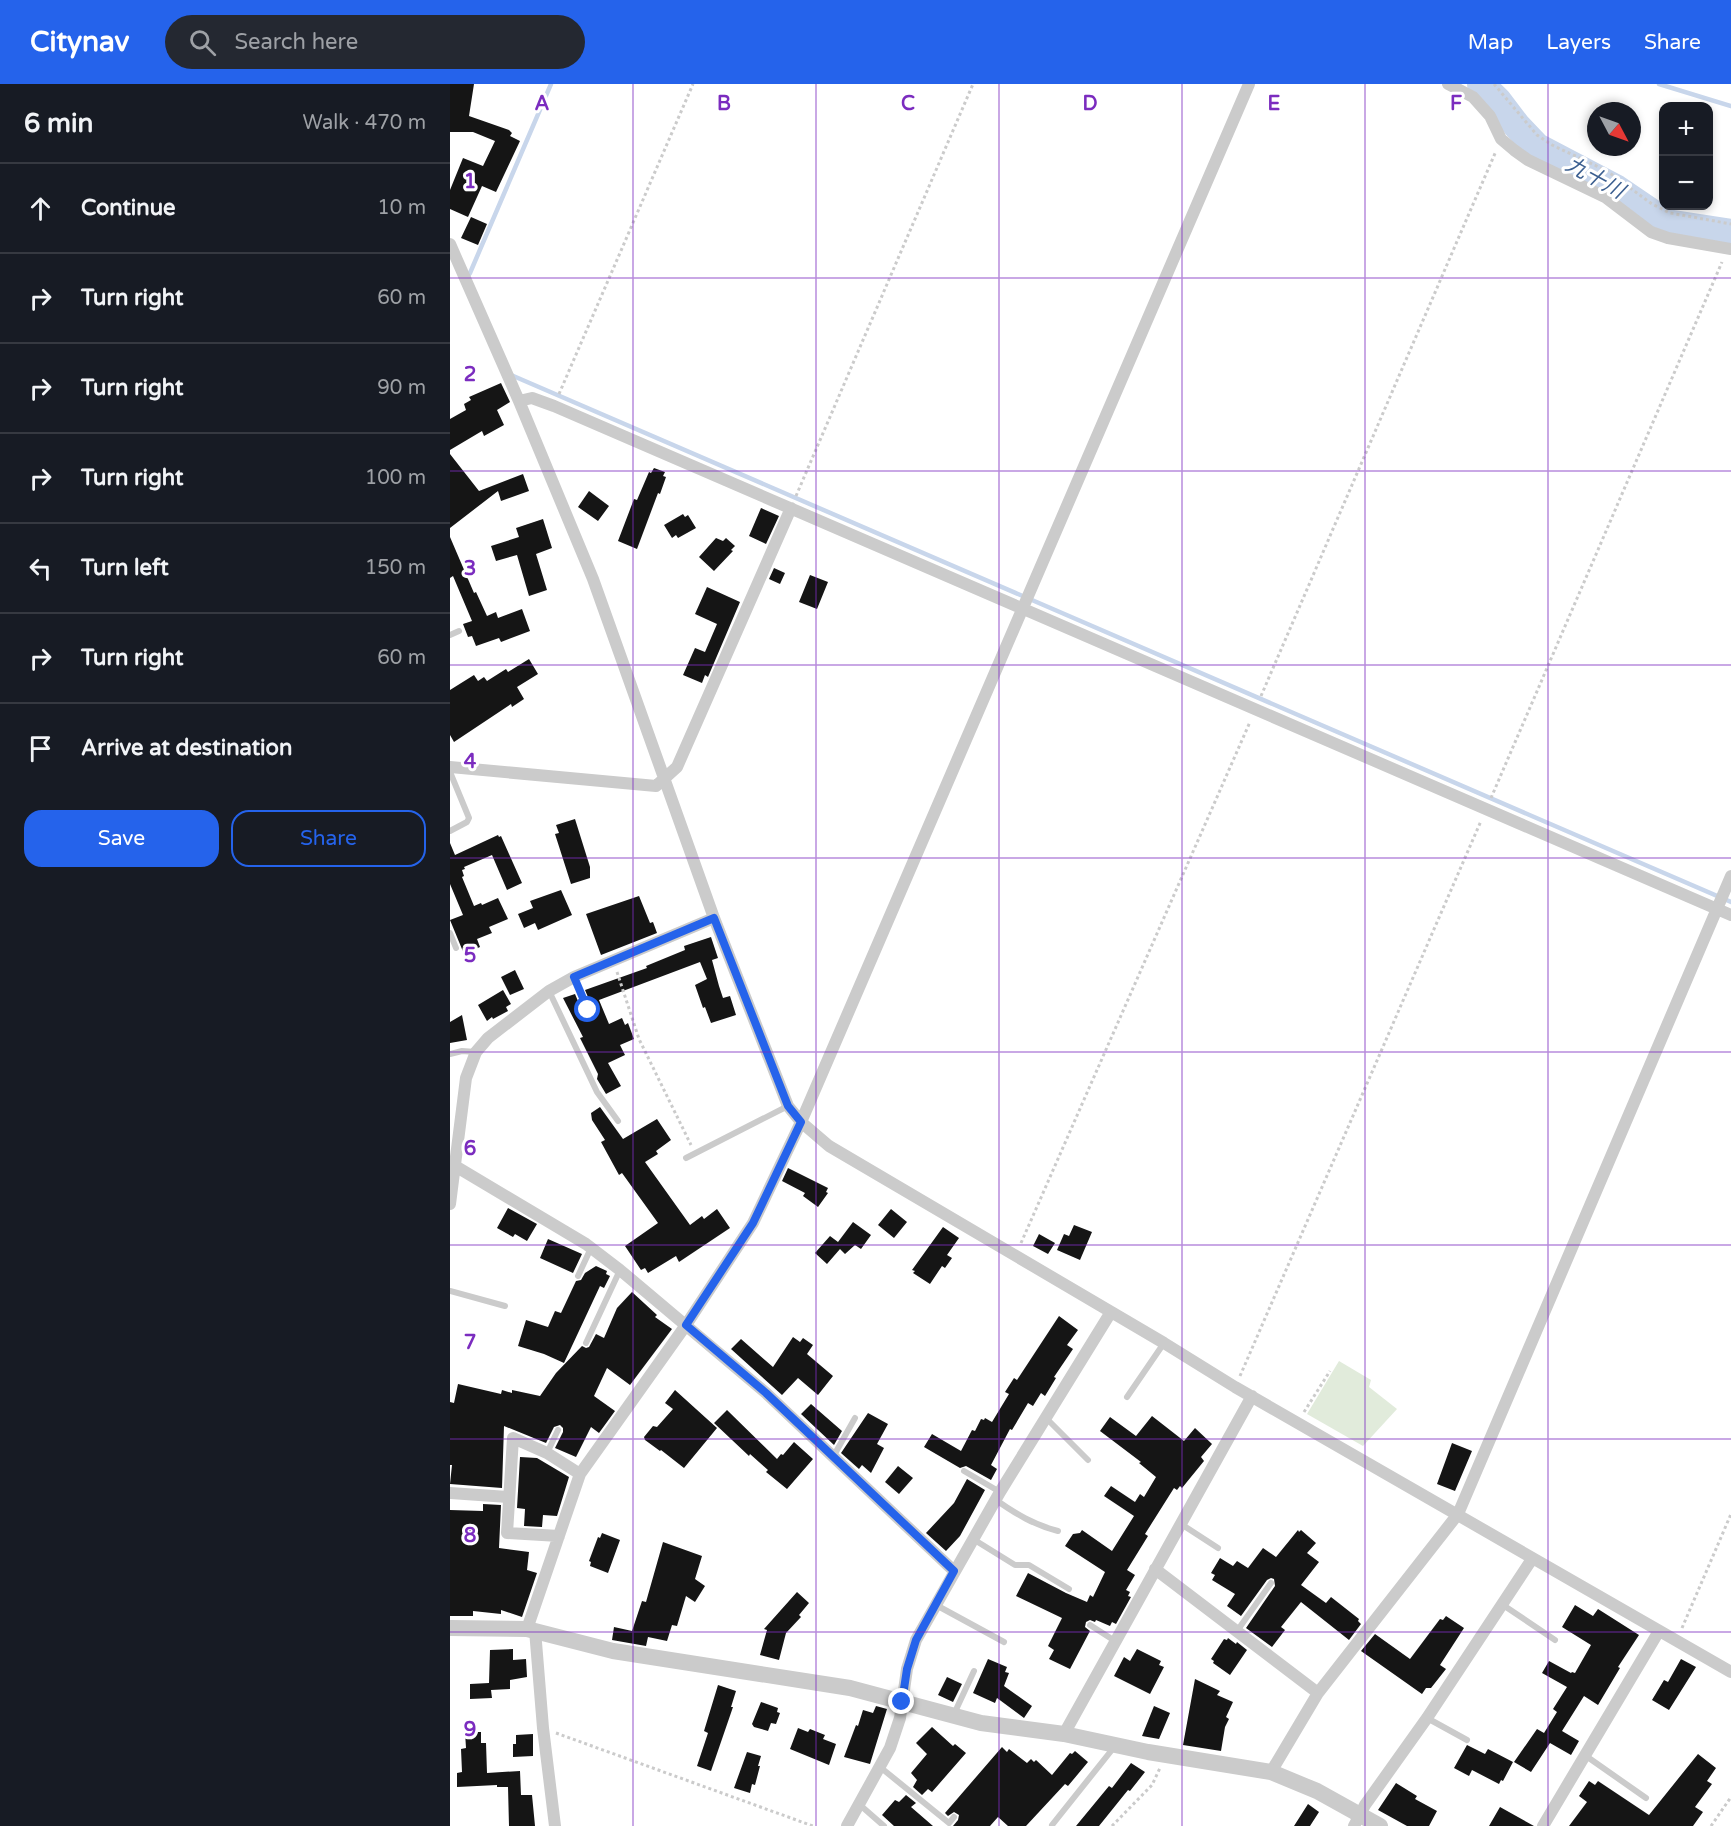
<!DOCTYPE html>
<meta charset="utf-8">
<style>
body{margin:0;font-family:"Varela Round","Noto Sans JP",sans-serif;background:#242831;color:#f1f3f6}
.controls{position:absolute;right:18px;top:18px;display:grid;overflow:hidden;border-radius:12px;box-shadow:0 3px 9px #0003}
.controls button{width:54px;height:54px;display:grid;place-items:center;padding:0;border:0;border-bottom:2px solid #363941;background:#171b24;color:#f1f3f6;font:30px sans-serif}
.compass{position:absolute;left:1137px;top:18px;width:54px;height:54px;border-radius:50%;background:#171b24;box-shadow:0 3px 9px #0003;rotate:131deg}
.stop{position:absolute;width:18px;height:18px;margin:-14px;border:4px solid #2563eb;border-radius:50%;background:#fff}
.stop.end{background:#2563eb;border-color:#fff;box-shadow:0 2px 6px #0008}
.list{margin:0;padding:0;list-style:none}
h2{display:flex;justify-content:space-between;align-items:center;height:78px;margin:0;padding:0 24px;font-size:26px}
h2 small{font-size:20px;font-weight:400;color:#9ea1a6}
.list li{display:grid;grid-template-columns:39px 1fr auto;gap:18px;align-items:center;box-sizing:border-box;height:90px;padding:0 24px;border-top:2px solid #363941}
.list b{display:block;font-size:22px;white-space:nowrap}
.list em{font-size:20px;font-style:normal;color:#9ea1a6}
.actions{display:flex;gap:12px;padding:18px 24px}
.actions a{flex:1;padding:14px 0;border:2px solid #2563eb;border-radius:18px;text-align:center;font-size:21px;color:#2563eb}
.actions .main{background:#2563eb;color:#fff}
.icon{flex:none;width:33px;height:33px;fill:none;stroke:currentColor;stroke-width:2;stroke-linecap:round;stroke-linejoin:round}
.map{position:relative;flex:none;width:1281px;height:1742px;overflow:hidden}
header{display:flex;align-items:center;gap:36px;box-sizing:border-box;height:84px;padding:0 30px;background:#2563eb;color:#fff}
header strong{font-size:28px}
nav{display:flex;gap:33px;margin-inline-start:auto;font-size:21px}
.search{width:420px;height:54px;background:#242831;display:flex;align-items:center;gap:15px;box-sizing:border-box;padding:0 21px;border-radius:33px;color:#9ea1a6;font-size:22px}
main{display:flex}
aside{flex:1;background:#171b24}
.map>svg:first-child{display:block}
.green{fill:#e1ebdb}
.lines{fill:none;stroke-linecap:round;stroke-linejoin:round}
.stream{stroke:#c8d6eb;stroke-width:4.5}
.river{stroke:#c8d6eb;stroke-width:28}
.building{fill:#151515}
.path{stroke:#cbcbcb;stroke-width:3;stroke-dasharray:3 3;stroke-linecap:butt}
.service{stroke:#cbcbcb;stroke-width:6}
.minor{stroke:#cbcbcb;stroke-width:12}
.tertiary{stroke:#cbcbcb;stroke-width:16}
.route{stroke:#2563eb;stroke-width:8}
.grid{fill:none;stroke:#7b2cbf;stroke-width:1.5;stroke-opacity:0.55}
.labels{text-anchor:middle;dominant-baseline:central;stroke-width:6;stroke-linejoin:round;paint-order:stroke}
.water-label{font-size:21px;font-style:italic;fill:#3c5f90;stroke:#fff}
.grid-label{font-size:20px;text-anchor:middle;font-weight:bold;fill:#7b2cbf;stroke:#fff;stroke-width:6;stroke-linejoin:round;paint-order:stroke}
</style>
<header>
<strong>Citynav</strong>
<div class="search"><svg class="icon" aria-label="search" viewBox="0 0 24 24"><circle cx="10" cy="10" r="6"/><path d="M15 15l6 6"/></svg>Search here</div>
<nav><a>Map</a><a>Layers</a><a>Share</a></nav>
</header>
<main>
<aside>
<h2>6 min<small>Walk · 470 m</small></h2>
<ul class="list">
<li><svg class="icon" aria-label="ahead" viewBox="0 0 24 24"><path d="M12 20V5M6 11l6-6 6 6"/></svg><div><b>Continue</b></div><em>10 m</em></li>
<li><svg class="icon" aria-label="right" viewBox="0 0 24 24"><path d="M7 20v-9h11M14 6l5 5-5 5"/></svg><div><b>Turn right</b></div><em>60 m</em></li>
<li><svg class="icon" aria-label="right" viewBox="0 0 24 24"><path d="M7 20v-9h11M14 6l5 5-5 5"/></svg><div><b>Turn right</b></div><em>90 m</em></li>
<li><svg class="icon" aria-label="right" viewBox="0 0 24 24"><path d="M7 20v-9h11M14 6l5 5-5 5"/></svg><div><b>Turn right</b></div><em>100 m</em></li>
<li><svg class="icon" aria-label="left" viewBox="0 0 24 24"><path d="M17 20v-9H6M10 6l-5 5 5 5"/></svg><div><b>Turn left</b></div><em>150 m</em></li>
<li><svg class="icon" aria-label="right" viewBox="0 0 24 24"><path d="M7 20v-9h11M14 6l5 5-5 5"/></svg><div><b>Turn right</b></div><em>60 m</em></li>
<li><svg class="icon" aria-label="arrive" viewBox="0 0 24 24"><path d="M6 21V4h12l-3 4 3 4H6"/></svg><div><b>Arrive at destination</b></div></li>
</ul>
<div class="actions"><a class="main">Save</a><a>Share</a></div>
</aside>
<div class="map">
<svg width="1281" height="1742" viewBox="0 0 1281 1742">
<rect width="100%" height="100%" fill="#fff"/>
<path class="green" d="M889 1277 921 1296 919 1303 947 1325 913 1362 857 1330Z"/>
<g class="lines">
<path class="stream" d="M1209 0 1281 22
M16 194 20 189 101 0
M61 291 1281 818"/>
<path class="river" d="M1031 0 1048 17 1067 42 1087 63 1167 105 1217 139 1281 149"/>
</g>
<path class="building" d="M0 0H24L19 32 59 46 62 49 60 52 70 57 46 108 32 102 18 133 0 125V106L13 74 33 82 45 57 23 48H0Z
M21 133 37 140 28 161 11 154Z
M51 299 60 318 47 326 54 341 34 352 32 347 0 366V335L16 326 14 320 21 316 19 313Z
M0 370 29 407 73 390 79 407 51 417 48 407 0 444Z
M204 384 215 388 213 392 216 393 210 410 208 409 187 465 168 457 184 415 187 416 199 388 201 389Z
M139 407 159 422 148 437 128 423Z
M311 424 329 432 316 460 299 452Z
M233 430 235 433 238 431 246 444 228 454 226 451 222 454 214 441Z
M93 435 102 464 86 470 97 506 79 512 67 471 46 477 41 462 69 453 66 444Z
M0 453 24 509 26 508 37 532 46 528 48 534 72 525 80 547 51 558 49 554 26 562 22 552 18 553 13 540 22 537 3 492 0 494Z
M266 454 273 457 276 454 285 462 281 466 283 467 264 487 249 473Z
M324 484 335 489 330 500 319 495Z
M360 491 378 498 367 525 349 518Z
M257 503 290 518 258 593 255 591 252 599 233 591 245 564 255 568 267 540 245 530Z
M79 575 88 590 67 603 74 615 62 623 61 620 4 658 0 651V606L24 591 28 597 34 593 37 597 56 585 58 588Z
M125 735 140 783V794L121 800 105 750 109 749 106 741Z
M48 751 49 753 51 752 72 799 57 806 42 771 14 783 15 785 12 786 14 792 12 793 24 822 31 819 32 821 48 814 58 835 39 843 42 849 27 855 30 863 14 870 0 836 13 831 0 800V759L5 771Z
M111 806 122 831 88 846 85 839 74 844 68 830 83 824 80 817Z
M189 812 200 839 203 838 207 849 151 871 136 830Z
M261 853 268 874 262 876 269 902 273 914 280 912 286 931 261 939 255 923 253 924 245 901 257 895 250 878 149 916 159 940 172 934 175 941 178 939 184 955 170 961 175 971 158 979 171 1002 156 1010 147 995 148 990 130 954 133 953 113 914 125 910 133 929 139 931 142 929 143 925 135 906 197 884 196 882 235 866 234 862Z
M65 886 74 905 60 911 51 893Z
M53 906 61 920 56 923 58 927 43 935 42 933 37 937 28 921Z
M12 931 17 956 0 959V938Z
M150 1023 173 1055 207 1035 221 1056 206 1067 208 1070 195 1078 240 1141 252 1132 254 1135 267 1125 280 1144 229 1178 226 1172 198 1189 195 1184 191 1186 175 1162 208 1139 172 1089 169 1091 151 1058 155 1056 142 1036 141 1029Z
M338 1084 378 1104 376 1108 378 1109 368 1123 353 1112 355 1109 332 1097Z
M58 1124 87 1140 77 1157 65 1150 63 1153 47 1144Z
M441 1125 457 1138 444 1154 428 1141Z
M403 1138 421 1151 411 1165 405 1161 395 1170 390 1165 377 1180 365 1169 380 1152 388 1158Z
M624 1141 642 1148 630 1176 607 1166 614 1150 619 1152Z
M493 1143 509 1154 497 1171 502 1174 495 1184 492 1182 480 1200 463 1189 465 1187 462 1186Z
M589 1150 605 1159 598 1170 583 1162Z
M98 1155 132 1170 123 1189 90 1174Z
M146 1182 157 1187 156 1190 160 1192 154 1204 150 1202 114 1279 94 1270 68 1262 76 1236 98 1243 105 1227 111 1229 126 1197 131 1196 135 1189Z
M182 1208 207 1231 205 1233 222 1245 180 1301 157 1284 144 1312 165 1327 149 1349 141 1343 126 1373 105 1364 113 1348V1344L110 1341 104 1343 96 1359 54 1342 52 1404 0 1400 2 1381H0V1318L4 1319 8 1300 51 1310 52 1306 62 1309V1306L90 1312 106 1289 132 1262 136 1264 139 1263 146 1250 154 1254 167 1224Z
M609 1232 628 1246 617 1261 623 1265 604 1293 606 1294 595 1312 591 1309 583 1322 578 1319 562 1346 560 1345 541 1381 547 1385 541 1396 516 1382 510 1384 474 1363 482 1350 511 1367 522 1346 525 1347 531 1335 534 1336 535 1334 542 1338 559 1310 555 1308 564 1294 567 1296Z
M343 1253 350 1258 353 1254 363 1261 357 1270 383 1292 368 1311 348 1294 332 1311 281 1265 291 1255 323 1283Z
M225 1306 267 1344 234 1384 211 1366 210 1367 195 1356 194 1353 203 1342 207 1343 223 1325 215 1319Z
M361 1320 392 1347 384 1361 351 1330Z
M277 1326 327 1375 331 1370 333 1371 344 1358 363 1375 337 1405 316 1388 318 1386 300 1370 299 1372 264 1339Z
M418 1329 438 1340 427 1360 434 1364 421 1389 412 1381 409 1385 391 1369Z
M702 1332 734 1357 745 1344 762 1360 751 1373 754 1377 732 1404 730 1402 727 1406 724 1404 695 1450 698 1452 677 1486 685 1491 676 1506 680 1508 678 1512 681 1513 666 1540 662 1538 660 1542 646 1536 645 1538 640 1536 636 1538 635 1543 640 1547 620 1585 599 1575 604 1566 598 1562 612 1534 566 1512 578 1489 616 1509 637 1518 640 1511 643 1513 655 1488 615 1462 623 1450 630 1449 632 1446 662 1467 684 1432 654 1412 661 1402 685 1418 690 1410 694 1413 706 1393 689 1379 691 1378 650 1347 660 1333 686 1352Z
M1002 1359 1022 1367 1005 1407 987 1400Z
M70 1373 87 1374 119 1393 107 1432 93 1431 92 1443 74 1442 75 1425 67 1424Z
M448 1382 463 1394 449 1410 435 1398Z
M517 1395 535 1406 510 1452 496 1467 476 1449 504 1419Z
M33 1420 51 1421 49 1464 79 1468 77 1486 87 1489 72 1533 51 1526V1530L23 1527V1532H0V1426L33 1427Z
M848 1446 849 1448 851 1446 866 1459 857 1469 869 1478 851 1501 876 1519 881 1513 909 1535 908 1537 911 1540 899 1556 851 1518 831 1543 835 1546 822 1563 796 1544 825 1502 824 1495 821 1494 817 1496 791 1532 777 1522 785 1510 762 1496 765 1491 761 1489 770 1474 783 1482 787 1477 798 1484 813 1464 826 1473Z
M152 1449 170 1456 158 1489 140 1482 141 1478 139 1477 148 1453 150 1454Z
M213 1458 252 1472 245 1495 255 1502 245 1518 236 1512 227 1542 222 1541 217 1557 198 1553 196 1562 162 1556 164 1543 182 1547 192 1517 196 1518Z
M347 1508 359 1519 349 1531 351 1533 336 1549 329 1576 310 1571 317 1546 314 1545Z
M1125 1521 1143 1532 1148 1525 1189 1551 1168 1583 1170 1584 1148 1621 1134 1612 1112 1647 1129 1657 1121 1671 1100 1659 1081 1688 1064 1678 1087 1645 1094 1649 1107 1628 1103 1625 1117 1603 1092 1589 1099 1577 1121 1589 1122 1588 1125 1589 1141 1561 1112 1543Z
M996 1532 1014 1544 990 1581 996 1585 981 1604H976L972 1610 911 1567 925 1550 960 1575 990 1535 993 1536Z
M778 1554 786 1560 787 1558 797 1566 780 1591 763 1579 764 1577 761 1575 774 1555 777 1556Z
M63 1565V1576L76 1575 77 1593 60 1596V1605L41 1606 42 1614 20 1615V1600L39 1599 40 1566Z
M687 1565 711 1577 709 1581 714 1583 700 1610 664 1592 674 1573 680 1577Z
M538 1575 557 1583 555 1588 559 1589 554 1602 582 1622 574 1634 547 1614 545 1619 523 1609Z
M1231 1575 1246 1583 1219 1626 1202 1616 1214 1596 1218 1598Z
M497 1593 512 1600 503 1618 488 1611Z
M745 1595 770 1607 767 1611 783 1618 776 1633 779 1635 775 1643 771 1667 733 1661Z
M268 1601 286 1607 281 1623H283L261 1687 247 1682 258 1649 254 1647Z
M311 1618 328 1624 327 1628 330 1629 326 1640 321 1639 318 1647 304 1643 302 1640Z
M426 1622 437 1625 420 1680 394 1673 406 1641 408 1642 413 1626 423 1629Z
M704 1622 720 1629 709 1655 692 1652Z
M482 1643 503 1662 505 1660 516 1669 482 1708 478 1705 472 1711 463 1703 467 1696 461 1689 477 1670 466 1659Z
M348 1644 358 1648 360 1645 375 1651 373 1655 386 1660 379 1681 340 1665Z
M15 1648H31V1659H36L37 1689 70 1687 71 1711H82L85 1742H59L58 1703H47V1701L7 1703V1689L12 1688 11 1665 16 1664Z
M83 1650V1672L63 1673V1660H66V1651Z
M1017 1661 1035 1670 1038 1665 1063 1678 1053 1697 1051 1696 1049 1700 1022 1686 1019 1692 1004 1684Z
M552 1663 557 1668 559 1665 577 1679 581 1675 584 1678 586 1676 602 1691 620 1669 622 1670 625 1667 638 1678 618 1702 615 1700 576 1742H558L548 1733 540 1742H503L508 1736 509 1731 504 1728 498 1732 495 1729Z
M297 1668 311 1672 308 1682H310L305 1701 302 1700 300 1709 284 1704Z
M1248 1670 1266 1684 1257 1697 1262 1700 1245 1723 1253 1728 1243 1742H1119L1137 1718 1129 1712 1139 1697 1145 1701 1148 1697 1199 1731Z
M681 1679 695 1688 680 1707 678 1706 649 1742H626L659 1702 662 1704Z
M946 1699 967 1712 965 1715 987 1727 979 1742H957L928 1726Z
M456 1711 466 1719 461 1723 483 1742H444L432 1731 445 1716 449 1718Z
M858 1720 869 1728 860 1742H844Z
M1050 1723 1084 1742H1039Z"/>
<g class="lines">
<path class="path" d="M1044 0 1087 51 1102 61 1157 87 1202 120 1220 129 1281 140
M109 310 243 0
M346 412 523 0
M811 612 1046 67
M1041 714 1272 178
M167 888 189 955 241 1061
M571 1159 800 638
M790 1292 1031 737
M854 1328 880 1287
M1232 1544 1281 1430
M106 1649 363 1742
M662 1742 702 1701 710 1684
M1261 1742 1281 1713"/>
<path class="service" d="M0 551 9 547
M0 688 19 734 17 738 0 747
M0 849 6 864
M124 893 138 926
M99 907 147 1008 168 1037
M0 970 12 967 26 968
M236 1074 338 1022
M128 1192 141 1164
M0 1207 55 1222
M136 1259 170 1186
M677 1313 714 1259
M596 1334 638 1376
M97 1369 108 1346
M383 1373 405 1334
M514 1387 550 1408
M546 1416C566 1430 584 1441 608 1447
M731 1440 768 1464
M523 1455 565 1481H579L619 1505
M486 1521 554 1558
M1053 1521 1105 1556
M640 1541 665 1557
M787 1547 821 1499
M504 1630 524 1587
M977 1634 1017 1656
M1136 1672 1196 1714
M430 1683 499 1739 504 1733
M410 1721 434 1742
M602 1741 665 1662"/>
<path class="minor" d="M998 0 1023 13 1040 32 1051 55 1064 66 1078 76 1155 113 1201 148 1218 154 1281 165
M0 160 69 317 143 495 264 834 338 1022 351 1038 379 1062 714 1259 785 1303 1281 1588
M69 317 82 314 104 322 1281 831
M0 683 206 702 227 683 341 424
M0 1079 136 1160 170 1186 316 1309 504 1487
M0 1120 16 994 26 968 38 954 99 907 124 893 264 834
M0 1409 58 1413
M109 1452 57 1449 63 1354 97 1369 130 1390
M705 1485 868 1609
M77 1545 130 1390 236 1241 303 1139 351 1038 799 0
M85 1546 93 1644 105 1742
M614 1650 802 1312
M821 1688 868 1609 1008 1430 1281 792
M397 1742 440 1664 450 1634 457 1585 466 1556 550 1408 661 1228
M904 1742 915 1721 977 1634 1082 1475
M1093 1742 1209 1547"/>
<path class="tertiary" d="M0 1544 77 1545 163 1567 400 1604 531 1639 614 1650 698 1668 821 1688 867 1707 930 1742"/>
</g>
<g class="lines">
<path class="route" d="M138 926 124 893 264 834 338 1022 351 1038 303 1139 236 1241 316 1309 504 1487 466 1556 457 1585 452 1618"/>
</g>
<path class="grid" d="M183 0V1742M366 0V1742M549 0V1742M732 0V1742M915 0V1742M1098 0V1742M0 194H1281M0 387H1281M0 581H1281M0 774H1281M0 968H1281M0 1161H1281M0 1355H1281M0 1548H1281"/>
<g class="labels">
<g class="water-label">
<text transform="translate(1145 94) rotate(29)">九十川</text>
</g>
</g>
<g class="grid-label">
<text x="92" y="26">A</text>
<text x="274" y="26">B</text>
<text x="458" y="26">C</text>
<text x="640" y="26">D</text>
<text x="824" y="26">E</text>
<text x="1006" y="26">F</text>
<text x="20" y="104">1</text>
<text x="20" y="297">2</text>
<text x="20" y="491">3</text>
<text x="20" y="684">4</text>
<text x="20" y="878">5</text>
<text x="20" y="1071">6</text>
<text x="20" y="1265">7</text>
<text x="20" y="1458">8</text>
<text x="20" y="1652">9</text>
</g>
</svg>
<div class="controls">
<button>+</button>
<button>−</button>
</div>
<svg class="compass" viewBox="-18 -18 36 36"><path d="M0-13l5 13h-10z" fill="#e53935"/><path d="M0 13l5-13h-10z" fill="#9ea1a6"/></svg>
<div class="stop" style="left:138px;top:926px"></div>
<div class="stop end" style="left:452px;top:1618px"></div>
</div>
</main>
